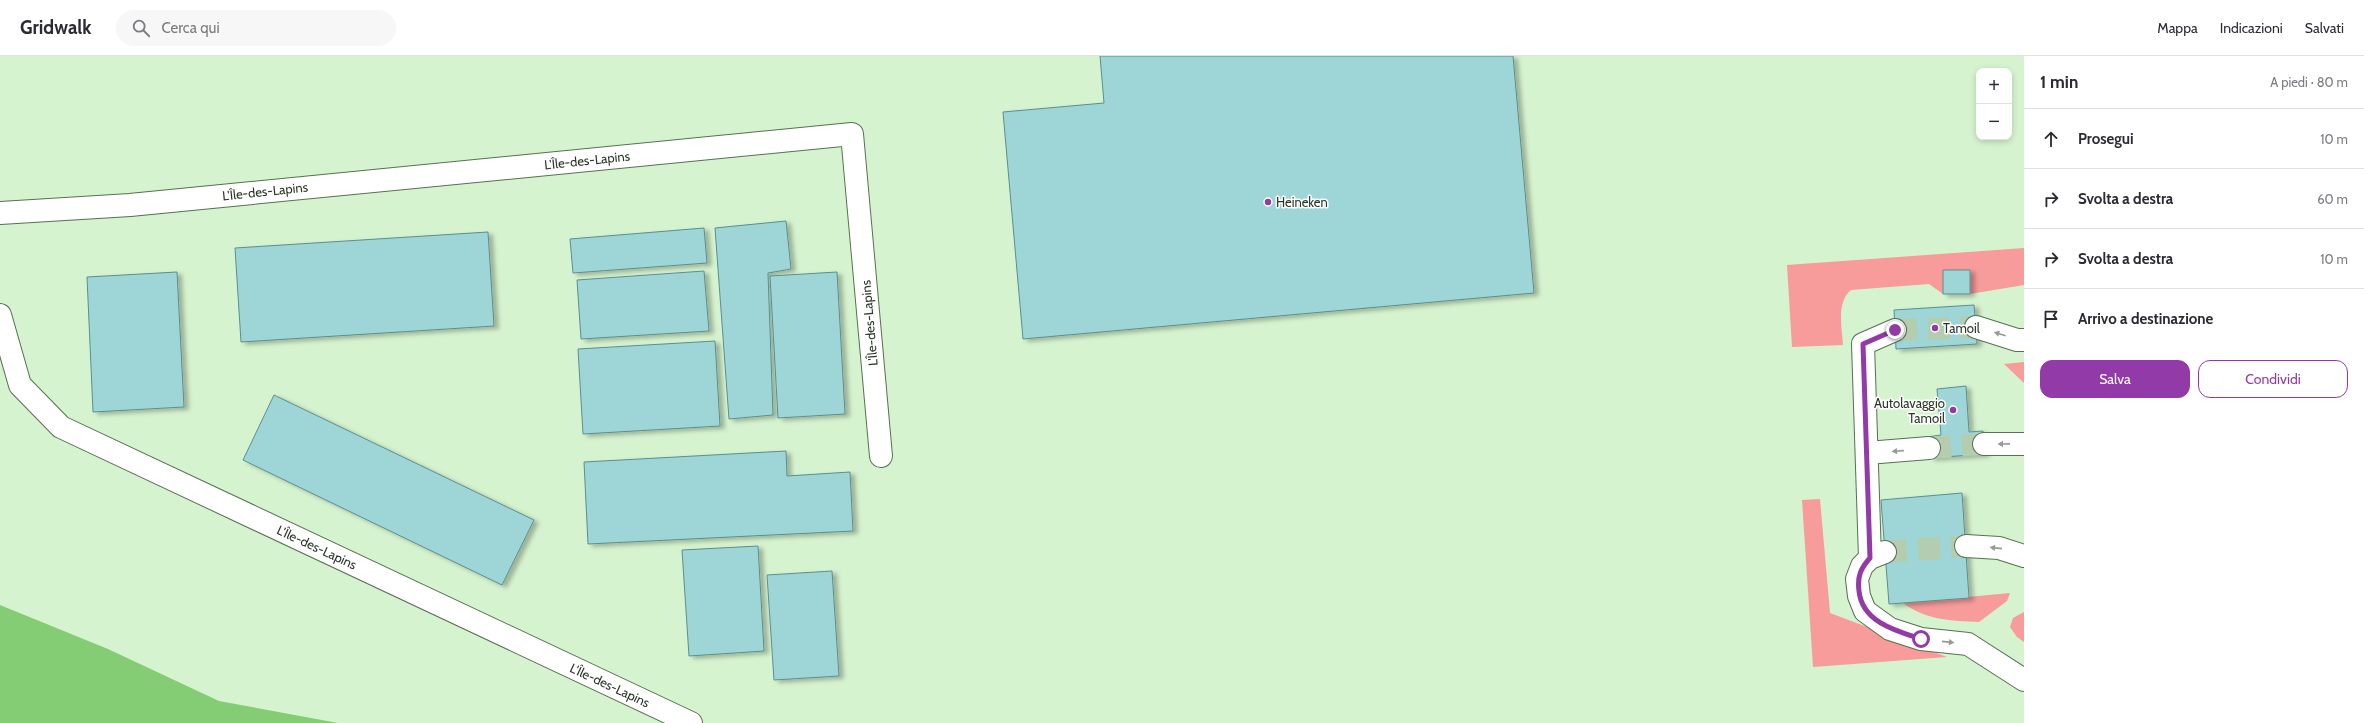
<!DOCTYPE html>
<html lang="it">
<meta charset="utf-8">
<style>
body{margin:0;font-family:Cabin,sans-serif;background:#f7f7f7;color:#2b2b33}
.controls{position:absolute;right:12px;top:12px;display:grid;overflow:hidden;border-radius:8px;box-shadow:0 2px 6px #0003}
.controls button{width:36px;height:36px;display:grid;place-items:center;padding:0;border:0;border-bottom:1px solid #e1e1e2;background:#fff;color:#2b2b33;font:20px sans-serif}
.stop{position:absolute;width:12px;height:12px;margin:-9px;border:3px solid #923aa7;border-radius:50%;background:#fff}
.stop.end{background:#923aa7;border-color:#fff;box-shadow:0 1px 4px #0008}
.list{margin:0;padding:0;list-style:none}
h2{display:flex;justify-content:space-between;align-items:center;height:52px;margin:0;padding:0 16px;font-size:17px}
h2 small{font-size:13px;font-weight:400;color:#7c7c81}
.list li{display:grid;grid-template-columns:26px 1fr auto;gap:12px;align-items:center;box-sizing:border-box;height:60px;padding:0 16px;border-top:1px solid #e1e1e2}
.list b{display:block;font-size:15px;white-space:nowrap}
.list em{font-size:13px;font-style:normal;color:#7c7c81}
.actions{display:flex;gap:8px;padding:12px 16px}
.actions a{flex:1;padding:9px 0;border:1px solid #923aa7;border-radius:12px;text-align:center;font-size:14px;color:#923aa7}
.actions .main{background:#923aa7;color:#fff}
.icon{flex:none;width:22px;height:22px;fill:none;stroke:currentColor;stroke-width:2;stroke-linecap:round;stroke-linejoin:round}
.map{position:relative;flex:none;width:2024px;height:667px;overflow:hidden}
header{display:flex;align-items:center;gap:24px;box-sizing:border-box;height:56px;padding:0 20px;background:#fff;border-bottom:1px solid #e1e1e2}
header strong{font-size:19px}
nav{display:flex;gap:22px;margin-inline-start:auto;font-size:14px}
.search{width:280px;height:36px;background:#f7f7f7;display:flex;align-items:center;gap:10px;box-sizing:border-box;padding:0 14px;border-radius:22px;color:#7c7c81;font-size:15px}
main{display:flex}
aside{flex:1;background:#fff}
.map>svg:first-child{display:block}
.green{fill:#f79b9b}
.water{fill:#85cd74}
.building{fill:#9ed5d7;stroke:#5a8f91;filter:url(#shadow)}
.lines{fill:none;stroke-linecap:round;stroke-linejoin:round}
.minor-tunnel{stroke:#b4cdae;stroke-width:22;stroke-dasharray:22 11;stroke-linecap:butt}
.minor-casing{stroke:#577051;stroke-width:24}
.minor{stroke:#fff;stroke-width:22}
.oneway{fill:#959a94}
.route{stroke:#923aa7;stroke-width:5}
.poi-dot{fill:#923aa7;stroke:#fff;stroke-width:1.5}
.labels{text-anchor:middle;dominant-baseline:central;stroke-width:3;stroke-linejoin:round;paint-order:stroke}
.street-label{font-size:13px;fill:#2b3629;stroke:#fff}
.poi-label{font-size:13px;fill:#2b3629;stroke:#fff;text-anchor:start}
</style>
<header>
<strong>Gridwalk</strong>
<div class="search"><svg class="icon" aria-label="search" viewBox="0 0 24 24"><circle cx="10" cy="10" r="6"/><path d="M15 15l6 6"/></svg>Cerca qui</div>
<nav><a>Mappa</a><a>Indicazioni</a><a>Salvati</a></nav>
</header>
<main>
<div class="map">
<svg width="2024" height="667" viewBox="0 0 2024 667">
<defs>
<filter id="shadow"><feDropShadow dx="4.5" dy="2.5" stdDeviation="2" flood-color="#0004"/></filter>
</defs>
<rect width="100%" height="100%" fill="#d6f3cf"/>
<path class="green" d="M2024 192V229L1970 238V214H1944L1943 238 1929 228 1851 234C1836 246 1842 272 1843 289L1792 291 1787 209Z
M2024 306V327L2004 308Z
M1820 443 1830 557 1947 601 1813 611 1802 444Z
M2010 537 2007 545 1979 566C1951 565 1926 564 1903 547Z
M2024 556V586L2017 581 2010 571 2013 562Z"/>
<path class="water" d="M0 549 108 593 219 645 338 667H0Z"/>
<path class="building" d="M1100 0H1513L1534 237 1023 283 1003 56 1104 47Z
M786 165 791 213 768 217 773 359 729 363 715 172Z
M704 172 707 207 573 217 570 183Z
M488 176 494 270 241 286 235 192Z
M1943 214H1970V238H1943Z
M704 215 709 275 581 283 577 224Z
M177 216 184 351 93 356 87 221Z
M837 216 845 358 778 362 770 220Z
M1974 249 1977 288 1896 293 1894 254Z
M715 285 720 370 583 378 578 293Z
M1966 330 1969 376 1983 375 1985 398 1930 402 1927 381 1941 379 1937 333Z
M274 339 534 464 502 529 243 404Z
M786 395 787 420 850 416 853 475 588 488 584 406Z
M1962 437 1969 542 1889 548 1881 444Z
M758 490 764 595 689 600 682 494Z
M832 515 839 620 774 624 767 519Z"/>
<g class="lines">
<path class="minor-tunnel" d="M1895 274 1976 271
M1929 392 1984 388
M1885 496 1966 490"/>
<defs>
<path id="minor" d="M0 157 130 149 852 78 881 400
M0 259 20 329 61 371 691 667
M1976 271 2017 284H2024
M1984 388H2024
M1867 397 1929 392
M1966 490 1999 492 2024 500
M1885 496 1870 502 1862 510 1857 523 1859 540 1865 555 1890 573 1921 583 1968 588 2024 624
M1870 502 1863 288 1895 274"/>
</defs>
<use href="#minor" class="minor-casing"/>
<use href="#minor" class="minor"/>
</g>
<defs><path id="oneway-solid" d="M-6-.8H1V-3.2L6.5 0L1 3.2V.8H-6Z"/></defs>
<g class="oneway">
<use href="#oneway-solid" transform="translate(2000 278) rotate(-162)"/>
<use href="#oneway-solid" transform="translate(2004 388) rotate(179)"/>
<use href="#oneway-solid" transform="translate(1898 395) rotate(176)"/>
<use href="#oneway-solid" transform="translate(1996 492) rotate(-174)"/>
<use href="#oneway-solid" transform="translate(1948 586) rotate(6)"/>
</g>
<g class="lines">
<path class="route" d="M1895 274 1863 288 1870 502C1861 512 1857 520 1859 535 1862 566 1896 575 1921 583"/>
</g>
<g class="poi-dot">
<circle cx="1268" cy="146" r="4"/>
<circle cx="1935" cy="272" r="4"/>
<circle cx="1953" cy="354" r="4"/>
</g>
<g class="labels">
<g class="street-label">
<text transform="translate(587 104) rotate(-6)">L'Île-des-Lapins</text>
<text transform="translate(265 135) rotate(-6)">L'Île-des-Lapins</text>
<text transform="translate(869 267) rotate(-95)">L'Île-des-Lapins</text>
<text transform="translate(317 491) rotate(25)">L'Île-des-Lapins</text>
<text transform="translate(610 629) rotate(25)">L'Île-des-Lapins</text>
</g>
<g class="poi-label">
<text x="1276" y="146">Heineken</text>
<text x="1943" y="272">Tamoil</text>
<text x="1945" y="347" text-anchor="end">Autolavaggio<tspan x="1945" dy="15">Tamoil</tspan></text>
</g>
</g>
</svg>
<div class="controls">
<button>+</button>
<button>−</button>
</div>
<div class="stop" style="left:1921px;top:583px"></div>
<div class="stop end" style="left:1895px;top:274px"></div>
</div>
<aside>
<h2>1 min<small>A piedi · 80 m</small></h2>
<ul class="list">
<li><svg class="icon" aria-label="ahead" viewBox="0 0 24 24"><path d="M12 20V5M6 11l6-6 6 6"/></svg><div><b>Prosegui</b></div><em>10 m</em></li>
<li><svg class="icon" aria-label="right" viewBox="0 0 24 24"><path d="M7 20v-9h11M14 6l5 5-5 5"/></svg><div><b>Svolta a destra</b></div><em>60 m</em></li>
<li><svg class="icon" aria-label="right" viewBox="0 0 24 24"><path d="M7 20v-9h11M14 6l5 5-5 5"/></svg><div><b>Svolta a destra</b></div><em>10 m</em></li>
<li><svg class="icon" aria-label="arrive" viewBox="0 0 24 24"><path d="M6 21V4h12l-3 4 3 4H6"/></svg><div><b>Arrivo a destinazione</b></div></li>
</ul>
<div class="actions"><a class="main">Salva</a><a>Condividi</a></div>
</aside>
</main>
